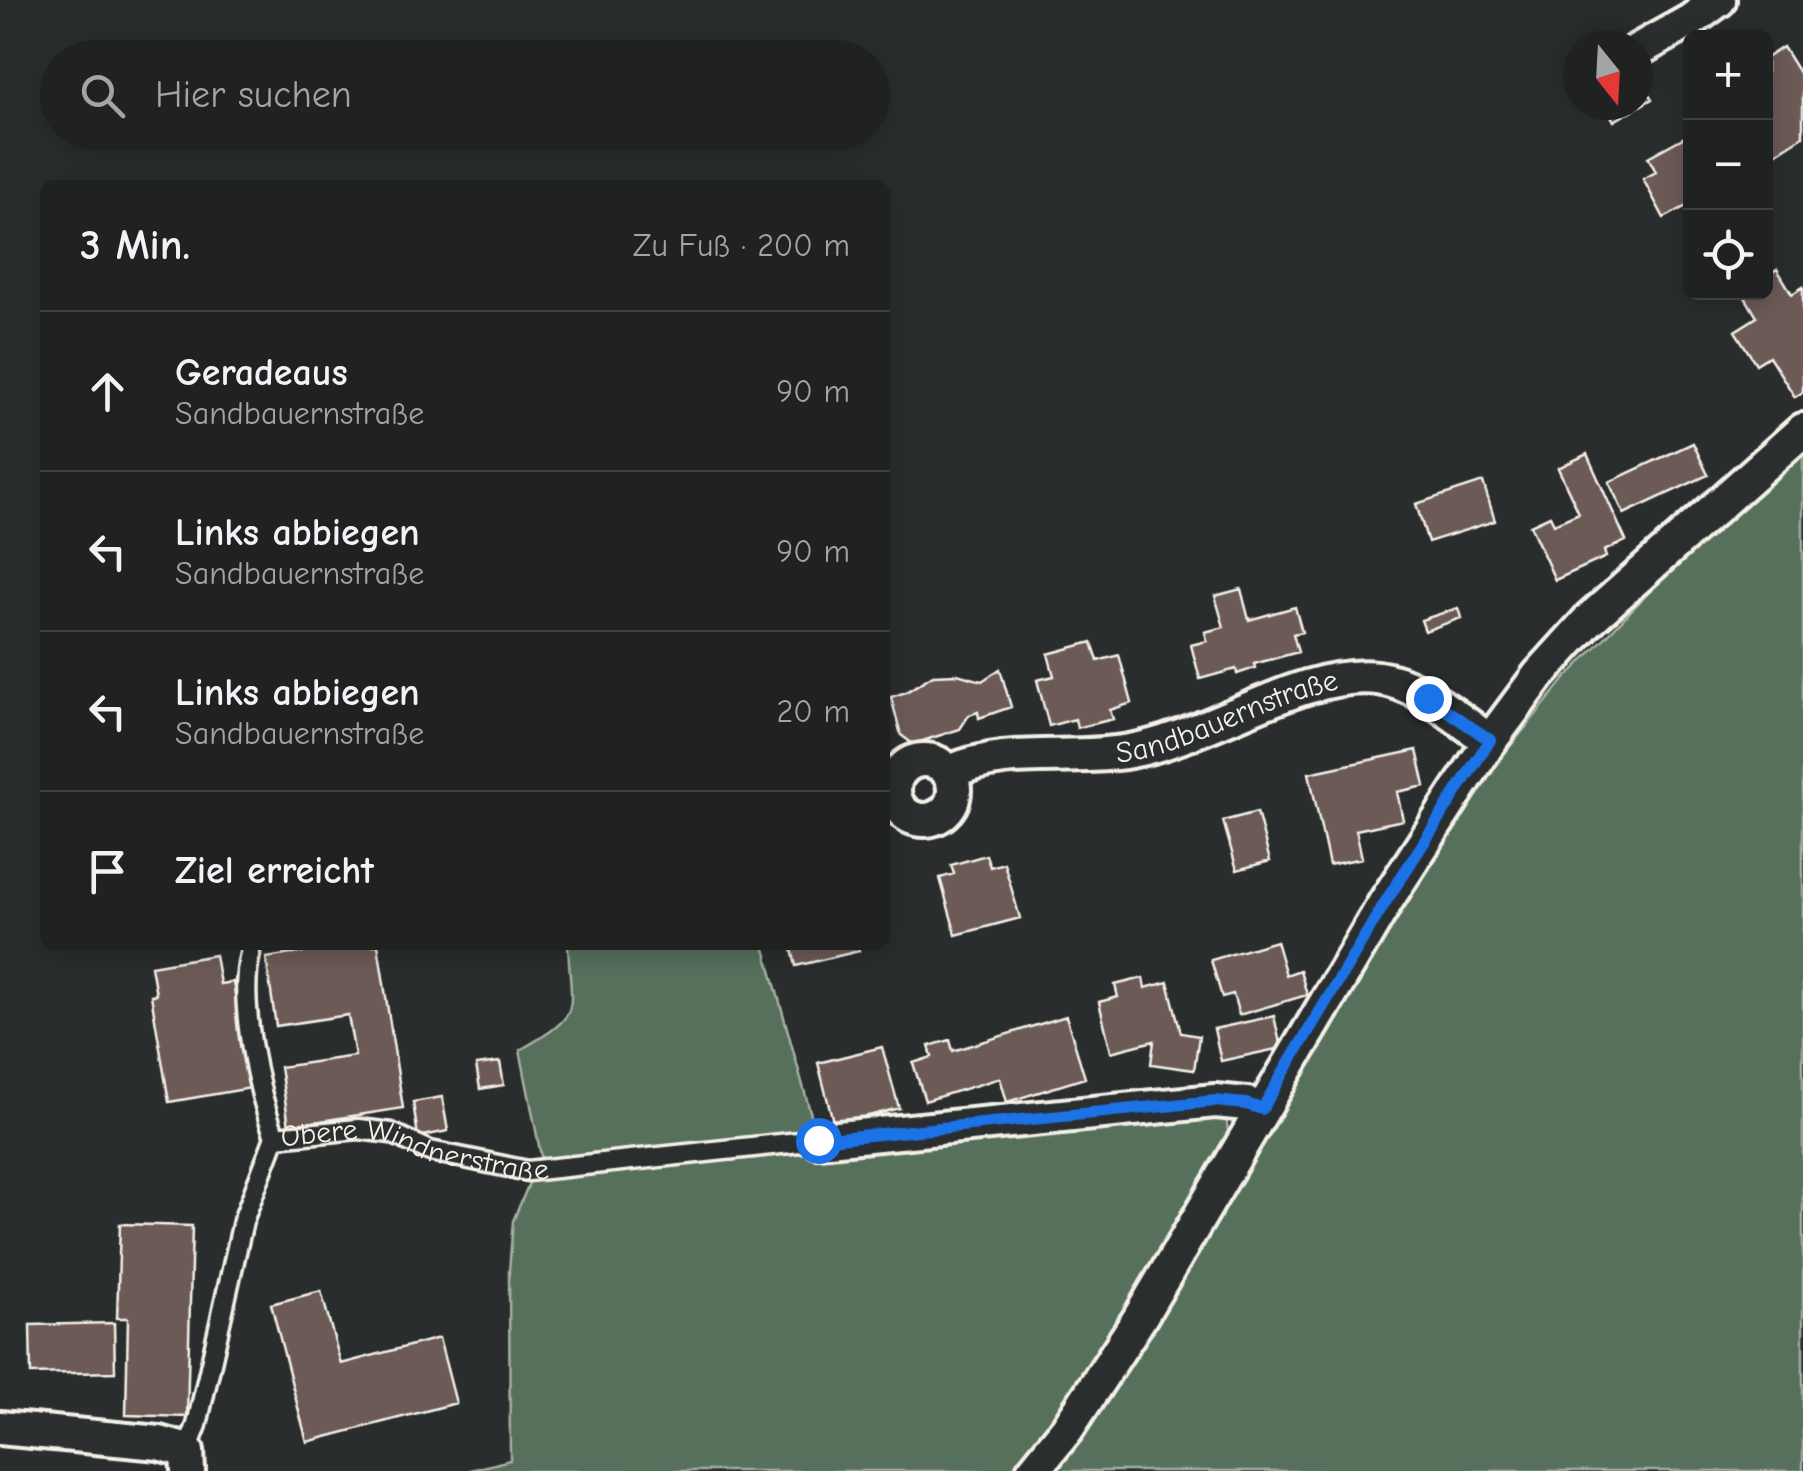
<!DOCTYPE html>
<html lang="de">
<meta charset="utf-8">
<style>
body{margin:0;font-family:"Comic Neue",sans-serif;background:#2d2f2f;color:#f1f3f6}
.controls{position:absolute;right:30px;top:30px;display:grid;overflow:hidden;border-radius:15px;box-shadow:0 5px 25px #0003}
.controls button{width:90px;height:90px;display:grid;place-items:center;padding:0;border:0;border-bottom:2px solid #3d3f40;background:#202222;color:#f1f3f6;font:50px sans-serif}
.compass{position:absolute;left:1563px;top:30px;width:90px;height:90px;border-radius:50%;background:#202222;box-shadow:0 5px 25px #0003;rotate:162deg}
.stop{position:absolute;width:30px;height:30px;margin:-22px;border:8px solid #1a73e8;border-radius:50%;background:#fff}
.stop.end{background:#1a73e8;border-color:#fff;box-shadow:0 2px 10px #0008}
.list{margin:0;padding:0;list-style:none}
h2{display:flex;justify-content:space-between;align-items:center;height:130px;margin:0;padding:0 40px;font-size:42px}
h2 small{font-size:32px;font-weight:400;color:#a2a4a5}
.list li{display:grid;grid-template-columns:65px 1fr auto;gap:30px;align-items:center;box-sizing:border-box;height:160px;padding:0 40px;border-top:2px solid #3d3f40}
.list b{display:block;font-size:38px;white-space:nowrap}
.list p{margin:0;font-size:32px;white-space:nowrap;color:#a2a4a5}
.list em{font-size:32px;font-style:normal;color:#a2a4a5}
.icon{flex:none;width:55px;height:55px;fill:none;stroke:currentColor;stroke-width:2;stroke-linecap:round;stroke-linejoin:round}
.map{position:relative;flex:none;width:1803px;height:1471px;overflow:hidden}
.search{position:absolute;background:#202222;box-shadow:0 5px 25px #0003;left:40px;top:40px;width:850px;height:110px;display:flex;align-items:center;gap:25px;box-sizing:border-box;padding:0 35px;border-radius:55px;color:#a2a4a5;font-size:38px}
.panel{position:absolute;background:#202222;box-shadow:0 5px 25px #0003;left:40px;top:180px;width:850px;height:770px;border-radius:15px}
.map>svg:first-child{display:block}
.green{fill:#576f5c;stroke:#a6b0a2;stroke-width:2.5}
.building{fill:#6c5a56;stroke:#f4f1e8;stroke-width:2.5}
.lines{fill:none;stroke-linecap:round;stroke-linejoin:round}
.service-casing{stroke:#f4f1e8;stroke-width:25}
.minor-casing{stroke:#f4f1e8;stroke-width:40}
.service{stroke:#2a2d2e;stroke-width:18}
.minor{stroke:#2a2d2e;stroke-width:32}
.route{stroke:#1a73e8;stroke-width:12}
.labels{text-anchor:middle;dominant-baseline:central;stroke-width:9;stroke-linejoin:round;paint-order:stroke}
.street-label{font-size:30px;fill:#f4f1e8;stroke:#2a2d2e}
</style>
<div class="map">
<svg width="1803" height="1471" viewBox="0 0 1803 1471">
<rect width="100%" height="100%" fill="#2a2d2e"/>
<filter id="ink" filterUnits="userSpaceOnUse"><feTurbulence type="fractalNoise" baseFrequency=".01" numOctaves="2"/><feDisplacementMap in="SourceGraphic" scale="20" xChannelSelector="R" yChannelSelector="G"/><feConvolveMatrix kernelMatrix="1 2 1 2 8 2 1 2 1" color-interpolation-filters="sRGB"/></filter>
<g filter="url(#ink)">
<path class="green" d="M1803 450V1471H1051L1261 1146 1282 1105 1487 775 1565 679 1651 590Z
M568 945H764L816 1133 550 1162 541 1156 520 1050C584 1013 571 1015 568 945Z
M1215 1111 1226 1118 1229 1137C1162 1251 1096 1365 1017 1471H467L510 1460 509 1271 513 1221 530 1181Z"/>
<path class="building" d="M1783 47 1803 79V136L1766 160V58Z
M1640 78 1652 99 1614 121 1605 105H1638Z
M1690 134V204L1664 218 1643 179 1656 172 1648 157Z
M1777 269 1792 294 1803 287V392L1795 397 1769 356 1756 364 1735 331 1757 317 1742 292H1766V276Z
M1693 443 1708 475 1624 514 1609 482Z
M1587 454 1626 541 1604 551 1606 557 1555 580 1530 525 1550 516 1554 524 1579 513 1558 468Z
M1483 482 1495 521 1428 542 1416 504Z
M1241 589 1249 620 1295 607 1302 632 1293 634 1298 652 1254 664 1255 668 1237 674 1236 669 1200 679 1191 645 1207 641 1205 632 1224 627 1215 596Z
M1458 608 1461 618 1425 631 1421 620Z
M1092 642 1098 661 1119 655 1132 703 1110 710 1113 719 1077 728 1075 719 1049 726 1037 680 1054 676 1048 654Z
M1000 669 1011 707 979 718 978 712 969 715 960 729 913 744 901 735 891 697 906 692 933 675 957 674 982 681Z
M1417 750 1425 786 1397 792 1403 820 1356 830 1362 858 1329 865 1309 773Z
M1257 812 1270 861 1237 870 1223 821Z
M986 855 990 867 1004 863 1020 918 956 935 940 878 954 874 951 865Z
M1276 941 1286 975 1300 970 1307 995 1239 1015 1233 994 1222 997 1211 960Z
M348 945H378L403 1108 289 1126 280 1067 355 1056 348 1015 276 1026 266 958Z
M791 945H857L859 951 796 966Z
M215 955 220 984 233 982 251 1088 169 1102 151 995 156 994 151 966Z
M1143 978 1145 988 1168 982 1181 1033 1199 1036 1194 1070 1151 1064 1154 1041 1111 1052 1099 1002 1118 997 1115 985Z
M1066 1016 1085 1078 1007 1102 1000 1078 925 1101 913 1063 932 1057 929 1046 950 1040 953 1051Z
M1274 1016 1281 1048 1221 1061 1214 1029Z
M882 1047 899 1108 834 1125 818 1063Z
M500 1062 504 1085 480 1089 476 1065Z
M442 1097 448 1131 418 1137 413 1102Z
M120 1224 192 1226 187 1417 126 1415 128 1318H117Z
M321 1291 341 1364 439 1338 456 1403 307 1442 271 1304Z
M114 1323 115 1372 31 1374 30 1325Z"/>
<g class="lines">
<defs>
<g id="service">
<path d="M250 954C238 1002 258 1091 275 1137"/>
<path id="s1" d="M187 1451 197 1425 243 1221 275 1137 359 1129 391 1133 430 1151 528 1171 818 1140"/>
</g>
<g id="minor">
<path d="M1638 50 1690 21 1719 0"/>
<circle cx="924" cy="790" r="30"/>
<path id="s2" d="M950 772C1008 746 1068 762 1130 751 1208 738 1302 669 1378 678 1419 683 1456 718 1490 741"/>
<path d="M818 1140 1215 1101 1247 1104 1262 1109"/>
<path d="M0 1428 159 1443 187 1451 188 1471"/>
<path d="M1033 1471 1067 1429 1139 1319 1386 901 1490 741 1539 675 1588 621 1803 430"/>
</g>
</defs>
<use href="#service" class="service-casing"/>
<use href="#minor" class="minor-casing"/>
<use href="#service" class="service"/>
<use href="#minor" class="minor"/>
</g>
</g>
<g class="lines" filter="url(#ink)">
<path class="route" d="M818 1140 1215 1101 1246 1104 1262 1109 1386 901 1490 740 1428 698"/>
</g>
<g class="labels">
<g class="street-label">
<text stroke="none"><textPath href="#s2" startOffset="285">Sandbauernstraße</textPath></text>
<text stroke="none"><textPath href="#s1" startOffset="470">Obere Windnerstraße</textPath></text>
</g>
</g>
</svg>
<div class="controls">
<button>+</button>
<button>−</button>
<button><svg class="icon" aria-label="locate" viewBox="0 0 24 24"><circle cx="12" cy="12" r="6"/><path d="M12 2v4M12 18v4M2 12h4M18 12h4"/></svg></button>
</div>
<svg class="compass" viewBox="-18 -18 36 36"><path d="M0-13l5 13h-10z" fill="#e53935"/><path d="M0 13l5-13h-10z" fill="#a2a4a5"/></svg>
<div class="stop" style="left:818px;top:1140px"></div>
<div class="stop end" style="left:1428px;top:698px"></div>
<div class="search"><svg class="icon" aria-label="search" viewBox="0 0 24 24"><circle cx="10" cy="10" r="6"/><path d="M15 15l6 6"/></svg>Hier suchen</div>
<section class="panel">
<h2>3 Min.<small>Zu Fuß · 200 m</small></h2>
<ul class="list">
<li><svg class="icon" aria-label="ahead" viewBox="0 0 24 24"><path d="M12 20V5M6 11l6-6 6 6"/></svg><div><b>Geradeaus</b><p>Sandbauernstraße</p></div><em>90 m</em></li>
<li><svg class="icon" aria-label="left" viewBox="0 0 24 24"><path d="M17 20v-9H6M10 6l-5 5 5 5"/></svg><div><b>Links abbiegen</b><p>Sandbauernstraße</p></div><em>90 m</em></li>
<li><svg class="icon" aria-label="left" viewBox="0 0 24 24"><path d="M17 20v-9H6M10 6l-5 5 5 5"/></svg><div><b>Links abbiegen</b><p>Sandbauernstraße</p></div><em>20 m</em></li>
<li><svg class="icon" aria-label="arrive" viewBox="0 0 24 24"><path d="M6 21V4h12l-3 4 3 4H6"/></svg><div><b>Ziel erreicht</b></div></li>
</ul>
</section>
</div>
